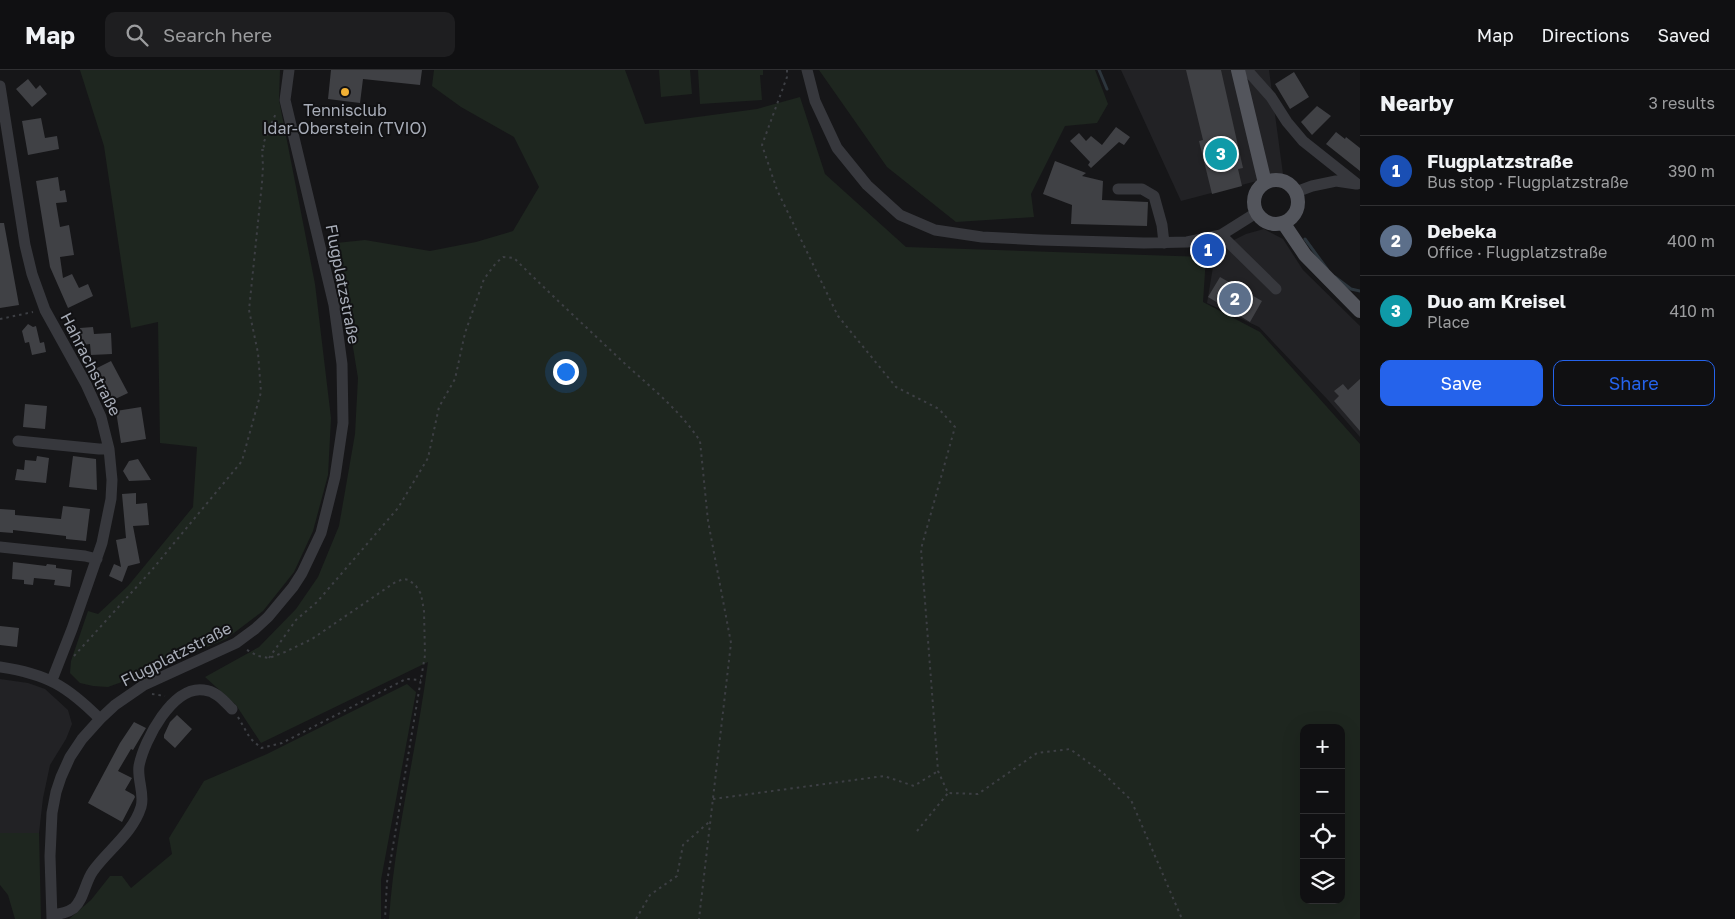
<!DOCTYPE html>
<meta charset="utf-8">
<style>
body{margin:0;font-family:"Golos Text",sans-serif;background:#1e1e20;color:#f1f3f6}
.controls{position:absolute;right:15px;bottom:15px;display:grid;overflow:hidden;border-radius:10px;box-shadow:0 5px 20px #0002}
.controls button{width:45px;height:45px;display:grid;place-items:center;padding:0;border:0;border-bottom:1px solid #303032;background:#101012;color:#f1f3f6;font:25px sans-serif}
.you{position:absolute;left:565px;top:301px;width:18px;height:18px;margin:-12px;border:4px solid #fff;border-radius:50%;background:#1a73e8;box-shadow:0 0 0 8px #1a73e833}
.badge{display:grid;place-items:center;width:32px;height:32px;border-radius:50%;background:#2563eb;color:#fff;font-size:16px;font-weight:700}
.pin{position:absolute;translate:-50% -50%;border:2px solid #fff;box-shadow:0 1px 5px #0006}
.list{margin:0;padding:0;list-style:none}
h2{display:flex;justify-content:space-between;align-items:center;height:65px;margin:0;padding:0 20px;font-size:21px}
h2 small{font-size:16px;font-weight:400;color:#9c9d9f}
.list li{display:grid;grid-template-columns:32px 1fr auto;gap:15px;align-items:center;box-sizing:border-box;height:70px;padding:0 20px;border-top:1px solid #303032}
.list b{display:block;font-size:19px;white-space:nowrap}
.list p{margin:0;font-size:16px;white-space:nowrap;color:#9c9d9f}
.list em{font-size:16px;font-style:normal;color:#9c9d9f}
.actions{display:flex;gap:10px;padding:15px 20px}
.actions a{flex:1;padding:11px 0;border:1px solid #2563eb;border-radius:10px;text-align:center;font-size:18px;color:#2563eb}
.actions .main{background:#2563eb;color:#fff}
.icon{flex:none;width:28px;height:28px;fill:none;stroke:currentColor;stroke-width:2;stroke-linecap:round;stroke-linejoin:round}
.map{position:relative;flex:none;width:1360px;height:849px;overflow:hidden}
header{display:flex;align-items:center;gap:30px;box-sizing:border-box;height:70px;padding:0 25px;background:#101012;border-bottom:1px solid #303032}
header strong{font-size:24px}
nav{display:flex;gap:28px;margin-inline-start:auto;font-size:18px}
.search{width:350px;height:45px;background:#1e1e20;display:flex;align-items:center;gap:12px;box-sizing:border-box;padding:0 18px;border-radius:10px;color:#9c9d9f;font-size:19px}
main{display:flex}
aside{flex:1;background:#101012}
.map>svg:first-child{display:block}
.built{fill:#222225}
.green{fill:#1e261f;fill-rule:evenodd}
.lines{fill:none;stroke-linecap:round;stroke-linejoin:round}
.stream{stroke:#2c353c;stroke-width:3}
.building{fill:#404145}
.path{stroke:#3d3f44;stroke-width:2;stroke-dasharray:2.5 4;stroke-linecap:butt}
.minor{stroke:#37383d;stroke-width:11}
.major{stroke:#53555c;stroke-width:14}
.poi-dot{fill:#f2b134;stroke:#111113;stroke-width:2}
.labels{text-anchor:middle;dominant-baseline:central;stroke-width:4;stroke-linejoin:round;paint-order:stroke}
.poi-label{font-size:16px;fill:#a8adb8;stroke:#111113}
.street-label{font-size:16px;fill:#a8adb8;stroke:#111113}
</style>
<header>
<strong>Map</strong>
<div class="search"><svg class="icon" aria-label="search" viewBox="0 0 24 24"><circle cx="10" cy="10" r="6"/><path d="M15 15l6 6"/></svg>Search here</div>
<nav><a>Map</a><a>Directions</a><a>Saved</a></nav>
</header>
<main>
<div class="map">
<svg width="1360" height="849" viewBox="0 0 1360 849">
<rect width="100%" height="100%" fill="#161618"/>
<path class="built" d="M1121 0H1269L1283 104 1181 131Z
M1264 159 1283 169 1303 200 1360 256V367L1328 330 1259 257 1207 233 1216 179 1246 164Z
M0 609 28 613 45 619 68 640 72 654 66 669 50 695 43 728 39 763H0Z"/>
<path class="green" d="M80 0H280L279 30 315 214 331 348 328 405 313 461 294 502 263 541 226 569 144 604 108 617 93 616 80 613 70 603 71 591 88 541 98 544 128 516 193 437 197 377 160 373 158 252 131 258 104 76Z
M434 0H625L645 54 757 39 800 27 825 104 906 177 1206 187 1203 232 1260 262 1360 374V849H389C395 763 417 678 428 592L261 673 236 635 205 607 259 577 296 539 318 507 339 456 355 364 358 308 336 173 365 170 430 181 476 172 513 161 539 117 514 67 461 37 432 16ZM1304 658H1341V830H1304Z
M659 0H690L692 24 661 27Z
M698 0H763V5H760L762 30 700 34Z
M819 0H1095L1108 34 1097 53 1065 56 1031 124 1034 147 956 152 887 97Z
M407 614 416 622 381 810V849H69L91 830 110 806H122L131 818 172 784 169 768 204 711 267 684Z
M0 763H39L41 849H15L8 825 0 815Z"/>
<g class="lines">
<path class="stream" d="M1099 0 1107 19
M1305 169 1327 199
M1335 207 1351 219 1360 221"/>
</g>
<path class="building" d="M331 0H422L420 15 363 9 360 33 328 29Z
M1186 0H1221L1243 98 1238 99 1242 116 1212 124 1199 71 1203 70Z
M1294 2 1309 27 1290 39 1275 14Z
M28 9 36 19 40 15 47 24 32 37 16 19Z
M1317 36 1331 46 1312 65 1301 52Z
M41 48 45 68 57 66 59 79 28 85 22 51Z
M1116 57 1130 67 1124 75 1119 72 1091 98 1088 95 1090 92 1070 71 1079 63 1086 71 1091 66 1102 75Z
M1336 62 1345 69 1346 67 1360 78V101L1326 74Z
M1055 91 1086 103 1082 106 1103 111 1102 130 1148 132 1147 156 1071 154 1072 135 1043 124Z
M58 107 60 121 65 120 67 132 56 133 60 157 69 155 74 185 60 187 63 208 72 204 79 218 88 214 93 226 68 238 50 197 36 111Z
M0 153H4L19 235 0 238Z
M1220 207 1262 231 1250 252 1208 227Z
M28 254 33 257 36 256 40 273 44 272 46 282 32 285 29 272 25 273 22 261Z
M93 257 94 264 111 263 112 284 91 285 90 274 82 275 80 258Z
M111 291 128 323 107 333 91 301Z
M1360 309V361L1334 331 1339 326 1334 321 1343 314 1348 320Z
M25 334 47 336 45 359 23 357Z
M141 337 146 369 121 373 116 341Z
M37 386 49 388 46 413 15 410 17 399 24 400 25 390 36 391Z
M73 386 96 389 97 420 69 417Z
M138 389 151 410 129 411 123 401 129 391Z
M136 423V434L147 433 149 455 133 456 140 493 128 496 122 512 109 506 114 494 121 497 116 470 126 468 122 424Z
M63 436 90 439 86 471 66 469V466L13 460V463L0 462V439L15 440V445L61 449Z
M13 492 46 496 47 494 56 495V498L72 500 70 517 54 515 55 510 34 508 33 515 24 514V510L12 509Z
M0 556 19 558 17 577 0 575Z
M177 645 192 659 175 678 164 668V665L170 652Z
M134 652 146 658 133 680 131 679 118 701 132 708 125 720 134 725 135 727 122 752 88 733 120 673Z"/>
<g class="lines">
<path class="path" d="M787 0V7L762 75 777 120 838 246 896 317 939 339 955 357 921 479 938 701 948 723 978 724 1037 683 1070 679 1103 703 1131 730 1182 849
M0 249 33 242
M247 580 258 586 269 588 285 582 312 569 394 513 403 509 409 510 416 516 421 524 424 541 425 585 387 812 385 849
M74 586 151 501 242 391 261 322 258 283 249 240 262 113 263 96 262 80H265L263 74 276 43
M269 588 296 550 317 532 398 438 428 388 439 337 455 309 465 263 484 209 496 193 503 187 514 188C549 223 586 257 622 291 649 316 680 340 700 371L708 451 731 573 699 849
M152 624 165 626
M238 647 250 668 261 678 282 673 406 609 421 610
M713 729 884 706 914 716 938 701
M917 761 948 723
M636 849 650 825 677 806 683 775 709 752"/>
<path class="minor" d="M807 0 815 31 837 78 867 115 900 145 935 160 982 167 1041 170 1144 173 1187 172 1221 165 1256 143
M1247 0 1271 27 1287 52 1303 71 1357 114
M0 16 25 175 32 204 45 240 86 314 101 347 109 379 112 410 111 429 102 473 72 559 52 610
M1118 119H1142L1154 126 1162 155 1164 173
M1296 122 1312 116 1336 111 1356 114
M1221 165 1276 219
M18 371 99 379H109
M0 477 85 486 97 489
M0 597C47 604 67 616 100 649
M52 845C60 844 67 843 74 838 84 829 85 812 93 801 108 780 133 763 141 737 145 724 137 710 139 696 144 670 173 615 204 620 216 621 224 631 232 639
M52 849 50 786 52 743 56 722 61 707 70 687 82 669 100 649 115 635 144 615 236 573 255 559 268 547 293 517 302 503 321 463 335 407 343 353 342 294 334 235 285 30 289 0"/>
<path class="major" d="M1238 0 1265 113
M1254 132a22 22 0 1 1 44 0a22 22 0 1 1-44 0Z
M1284 154 1305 185 1360 241"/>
</g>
<circle class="poi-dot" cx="345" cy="22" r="5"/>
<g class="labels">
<g class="poi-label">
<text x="345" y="40">Tennisclub<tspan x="345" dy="18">Idar-Oberstein (TVIO)</tspan></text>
</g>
<g class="street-label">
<text transform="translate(343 214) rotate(79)">Flugplatzstraße</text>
<text transform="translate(91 294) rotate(63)">Hahrachstraße</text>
<text transform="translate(176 584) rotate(-27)">Flugplatzstraße</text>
</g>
</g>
</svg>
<div class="controls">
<button>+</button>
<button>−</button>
<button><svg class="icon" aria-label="locate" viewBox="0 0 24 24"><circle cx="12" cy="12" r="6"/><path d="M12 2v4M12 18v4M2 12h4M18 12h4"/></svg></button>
<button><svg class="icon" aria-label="layers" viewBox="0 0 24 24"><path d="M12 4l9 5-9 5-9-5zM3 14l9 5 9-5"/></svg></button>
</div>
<div class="you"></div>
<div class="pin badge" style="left:1208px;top:180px;background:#1a4fb4">1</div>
<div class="pin badge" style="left:1235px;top:229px;background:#5c6f8a">2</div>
<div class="pin badge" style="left:1221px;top:84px;background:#0f9aa8">3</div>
</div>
<aside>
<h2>Nearby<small>3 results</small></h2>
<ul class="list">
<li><span class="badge" style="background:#1a4fb4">1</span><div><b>Flugplatzstraße</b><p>Bus stop · Flugplatzstraße</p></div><em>390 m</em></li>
<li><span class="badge" style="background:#5c6f8a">2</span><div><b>Debeka</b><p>Office · Flugplatzstraße</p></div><em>400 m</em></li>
<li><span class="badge" style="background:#0f9aa8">3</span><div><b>Duo am Kreisel</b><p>Place</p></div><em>410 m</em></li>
</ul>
<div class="actions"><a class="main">Save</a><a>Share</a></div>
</aside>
</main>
